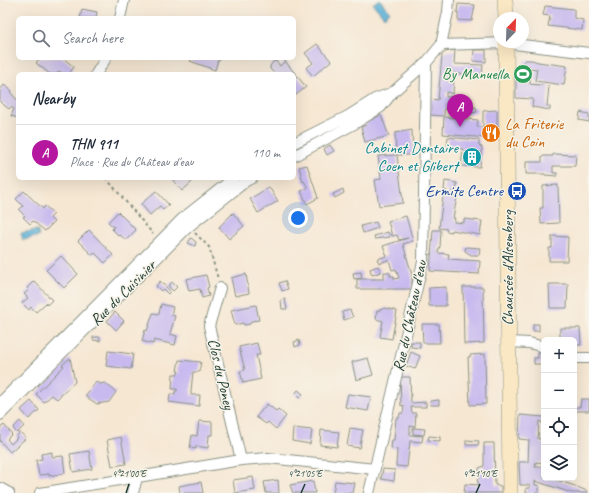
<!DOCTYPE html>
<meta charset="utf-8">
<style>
body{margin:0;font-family:Caveat,sans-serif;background:#f6f6f7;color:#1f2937}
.controls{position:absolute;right:12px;bottom:12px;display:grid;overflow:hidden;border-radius:6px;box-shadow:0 4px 16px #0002}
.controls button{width:36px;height:36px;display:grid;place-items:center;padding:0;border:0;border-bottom:1px solid #e0e1e3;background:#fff;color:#1f2937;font:20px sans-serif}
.compass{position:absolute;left:493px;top:12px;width:36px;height:36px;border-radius:50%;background:#fff;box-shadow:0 4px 16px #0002;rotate:23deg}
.you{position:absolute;left:298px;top:218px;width:14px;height:14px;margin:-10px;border:3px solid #fff;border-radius:50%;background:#1a73e8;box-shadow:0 0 0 6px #1a73e833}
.badge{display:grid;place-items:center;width:26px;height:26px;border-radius:50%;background:#b5179e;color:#fff;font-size:13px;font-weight:700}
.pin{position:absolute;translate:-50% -33px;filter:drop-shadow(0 1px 2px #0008)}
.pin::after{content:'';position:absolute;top:21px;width:14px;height:12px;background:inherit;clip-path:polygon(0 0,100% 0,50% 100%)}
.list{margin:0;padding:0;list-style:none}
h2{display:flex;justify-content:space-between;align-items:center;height:52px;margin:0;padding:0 16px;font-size:17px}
h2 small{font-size:13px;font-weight:400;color:#747a83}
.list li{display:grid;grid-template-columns:26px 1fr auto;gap:12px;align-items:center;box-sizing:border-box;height:56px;padding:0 16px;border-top:1px solid #e0e1e3}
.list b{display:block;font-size:15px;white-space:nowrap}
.list p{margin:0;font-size:13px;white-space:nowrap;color:#747a83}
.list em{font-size:13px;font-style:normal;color:#747a83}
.icon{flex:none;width:22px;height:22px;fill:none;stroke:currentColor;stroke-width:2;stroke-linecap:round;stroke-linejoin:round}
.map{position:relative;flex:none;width:589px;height:493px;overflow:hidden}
.search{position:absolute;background:#fff;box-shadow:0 4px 16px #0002;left:16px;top:16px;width:280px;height:44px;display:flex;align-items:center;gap:10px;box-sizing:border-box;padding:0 14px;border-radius:6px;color:#747a83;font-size:15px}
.panel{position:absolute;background:#fff;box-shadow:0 4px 16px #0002;left:16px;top:72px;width:280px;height:108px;border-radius:6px}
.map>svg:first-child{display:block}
.water{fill:#58aed5;stroke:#3c7684}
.building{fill:#c8baef}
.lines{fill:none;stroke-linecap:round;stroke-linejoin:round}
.minor-casing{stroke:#8a9284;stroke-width:12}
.secondary-casing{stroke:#8a9284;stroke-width:16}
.path{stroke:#8a9284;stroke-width:2;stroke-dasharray:3 3;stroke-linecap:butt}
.minor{stroke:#fff;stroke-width:10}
.secondary{stroke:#fae7c3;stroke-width:15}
.ticks{fill:none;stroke:#1f3d34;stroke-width:1.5}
.labels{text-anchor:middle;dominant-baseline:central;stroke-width:3;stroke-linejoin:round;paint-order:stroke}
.leisure-label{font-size:16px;fill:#27864d;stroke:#f7f3e8;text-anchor:end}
.food-label{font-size:16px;fill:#c56008;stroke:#f7f3e8;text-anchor:start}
.culture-label{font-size:16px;fill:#0d838f;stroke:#f7f3e8;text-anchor:end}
.transit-label{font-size:16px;fill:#164399;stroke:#f7f3e8;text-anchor:end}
.street-label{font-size:16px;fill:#1f3d34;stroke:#f7f3e8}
.ticks-label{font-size:10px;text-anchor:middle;fill:#1f3d34;stroke:#f7f3e8;stroke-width:3;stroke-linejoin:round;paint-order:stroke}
</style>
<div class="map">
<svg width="589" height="493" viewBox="0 0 589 493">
<rect width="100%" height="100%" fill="#f7f3e8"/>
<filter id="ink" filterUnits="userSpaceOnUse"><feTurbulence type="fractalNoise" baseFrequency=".025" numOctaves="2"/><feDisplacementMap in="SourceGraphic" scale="8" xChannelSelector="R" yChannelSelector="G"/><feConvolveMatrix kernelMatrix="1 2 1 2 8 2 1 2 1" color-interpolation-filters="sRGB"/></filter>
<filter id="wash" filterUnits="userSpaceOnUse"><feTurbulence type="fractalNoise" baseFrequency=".012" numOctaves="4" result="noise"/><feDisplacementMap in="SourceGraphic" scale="16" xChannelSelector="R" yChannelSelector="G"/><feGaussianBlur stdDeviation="0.9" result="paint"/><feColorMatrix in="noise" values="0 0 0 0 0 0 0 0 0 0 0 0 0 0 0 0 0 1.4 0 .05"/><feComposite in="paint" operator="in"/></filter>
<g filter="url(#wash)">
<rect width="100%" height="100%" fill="#f6e7d3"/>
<path class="water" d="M378 0H380L390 12 384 17 373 4Z
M37 230 39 236 23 240 21 233Z"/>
<g id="blocks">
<path class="building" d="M458 4 475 5 472 21 458 20V12H457Z
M545 6 574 9V18L583 20 582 30 548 26 550 16 543 15Z
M82 9 97 12 96 18H80Z
M317 44 331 61 313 76 306 68 313 63 305 53Z
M455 50 454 64 483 65 482 76 452 73 451 77H454L453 94 446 92V97L453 96V109H444V116L429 115 430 99 438 100 442 55 445 52Z
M474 50H486V62L473 61Z
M40 58H63L74 67 69 74H64L59 71 57 74H50L36 63Z
M192 58H221L220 60H218L215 70 190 61Z
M525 60H532L538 62 567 66 564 85 535 81 537 69 522 67Z
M274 61 277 62 280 66 285 61 306 87 296 95 294 92V74H275L270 69V66Z
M516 69 530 71V84L549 86 547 106 550 107V110L532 107 533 99 516 98Z
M4 85 12 91 11 93 18 101V118L11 116 14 109 11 107 9 109 0 102V90Z
M476 107 477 112 456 116 455 110Z
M497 110V139L443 134 444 117 478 120 477 127H483V111Z
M580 112 589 114V122L579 120Z
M381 115 389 136 365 142 361 127 366 125 365 123Z
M412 130 413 155H397L403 203 379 206 375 180 381 179 378 156 396 155 395 133Z
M448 137 479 140V146L482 147 480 167 461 166 463 149 447 147Z
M330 145 334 151 327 155 324 149Z
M553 154 576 155 575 166H553V173H557V176L545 175V174H526V162H542V156H553Z
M307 165 318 198 307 204 301 191 308 188 304 181 303 182 299 167Z
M171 178H193L190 180 192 182 182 191Z
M445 181 457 183 456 191H453V197H457L453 218H455L454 222 464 223V219L482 221 480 235 452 230V232L446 231 447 229 439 228 443 196H447V191L444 190Z
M558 185 559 223 541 224 540 208H543V186Z
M269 187 278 201 258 213 250 199Z
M343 189 344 193 335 198 333 194Z
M24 191 43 209 45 206 54 214 50 218 54 222 45 231 33 221 30 224 23 217 25 216 19 210 23 206 16 199Z
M156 191 169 205 163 210 160 206 150 215 141 204Z
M118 212 136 230 126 240 120 235 119 236 112 229 114 227 108 222Z
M233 213 244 226 229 239 219 227Z
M406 216 413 241 403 244 412 275V289H357V279H384V272L390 273V276H394V279L399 278 396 269 392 270 389 260 379 263 377 259 387 256 383 246 408 238 399 240 397 235 392 236 388 221Z
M376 222 378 228 363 233 361 226Z
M89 230 113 255 105 263 95 253 92 255 78 241Z
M433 230H441L440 247 439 248 438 253 449 254 448 259 480 261 479 274 430 271Z
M388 232 390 237 375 239 374 236Z
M552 236 568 237 567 261H549V248H552Z
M191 238 196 242 195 246 188 243Z
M466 247 480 248 479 255H471L465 251Z
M61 256 78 274 64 288 46 270Z
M378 266 381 272 372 275 370 269Z
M361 272 362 278 354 279 353 273Z
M246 274 249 293 235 296 231 278Z
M206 275 209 287 207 288 209 296 202 298 200 289 189 291 186 279Z
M34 281 52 300 47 305 46 303 36 312 31 307 29 310 22 303 28 298 24 294 29 290 27 288Z
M160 281 170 291 168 294 163 289 161 291 156 286Z
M285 281 288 289 282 291 279 283Z
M172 282 177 287 173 291 168 286Z
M549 284H568L567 308H550Z
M446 287V306H429V288Z
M463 287H483L484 343 464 344Z
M285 299 287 309H282L281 300Z
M161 304 173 307 171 315 175 316 170 334 177 336 175 345 154 340 153 344 142 341 145 330 147 331 153 313 159 314Z
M256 305 259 320 251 321 250 324 244 325 243 323 235 325 231 310Z
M385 308 397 311 392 339 380 337 383 321 376 319 377 311Z
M350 310 353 317 344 320 342 312Z
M115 312 124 321 116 330 107 321Z
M422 324H439L440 343H423Z
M533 324H539V331H533Z
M560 328H580L581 345H574V340H560Z
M93 337H100V341L93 340Z
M299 340 300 345 295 347 294 342Z
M411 342H420V348L411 347Z
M257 343 260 355H256L261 379 243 383 240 371 245 370 239 347Z
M108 351 133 354 131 369 106 366Z
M411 352 420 356 415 369 406 366Z
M538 353H544V364H534V358H538Z
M485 354 486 404 470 405 468 357H470V355Z
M70 358 75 382 57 399 52 395 44 402 36 394 64 366 62 365Z
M368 358 373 375 356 380 352 362Z
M179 360 201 362 199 372H193L191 391V395H200L199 406 169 402 170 394H175V391H177V389H172L173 374H178L179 371H177Z
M400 377H410L411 403 426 402V407H411L412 413H416L415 427 410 426V435L423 436 422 442 410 441 407 467 396 466 397 449 391 448 392 440H394L396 418H399L400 413H403L404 405 401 406Z
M96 382 100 384 105 383 116 392 109 402 97 404 85 396Z
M298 390 303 394 299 398 295 394Z
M348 394 371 397 368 411 345 407Z
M581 399H589V411H575V407H580Z
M439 400V405H431L430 401Z
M31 401 39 410 29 419 21 410Z
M267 404 276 411 278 409 286 416 276 429 268 422 266 424 256 417Z
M520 415 544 417V424H542V422L539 421 538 439H541V444H544V463L536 462 535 467H544V478H550L575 486 587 491V493H572L535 481V485H539V493H526V488H530V485H520L519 462H528L529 440 519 439Z
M20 421 24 426 17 433 13 428Z
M199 421 212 422V435H209L208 448 196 446V449L190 448 192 435 197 436Z
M4 425 12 434 7 439 11 444 17 438 16 437 20 432 26 438 10 452 0 441V428Z
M293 428 312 430 310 444 292 441Z
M350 428 363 430 360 445 361 446 360 448 347 446Z
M413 428 425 429 424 435 413 434Z
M321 430 339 432 337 447 320 445Z
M429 436 440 437V441L428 440Z
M121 437 126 464 112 466 107 440Z
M466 440 479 441 478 445H466Z
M484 443H494L495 485 501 486V493H464L465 484 479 485 477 480 479 478V468L484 466Z
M89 451 92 469 73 472 70 454Z
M52 452V457L63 456 65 473 49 476V474L39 475 36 460 42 459 41 454Z
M383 469 395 470 394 481 381 479Z
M253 477 255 490 235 493 233 480Z
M278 480 279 493H266L264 482Z
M313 481 315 493H293L290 485Z
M335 481 355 483 353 493H333Z
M201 482 203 493H180L179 486Z"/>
</g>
</g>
<g filter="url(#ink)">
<use href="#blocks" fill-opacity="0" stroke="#8a9284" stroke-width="1"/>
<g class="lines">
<defs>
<path id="minor" d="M120 18 124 0
M441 45 506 43 589 53
M96 74 106 58
M294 143 348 116 375 99 391 93
M294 156 354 124 381 107 393 92 426 63 441 45 448 12 449 0
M220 288 209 326 241 460
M509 342 529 343 544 347
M574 358H589
M0 403 182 219 234 178
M0 415 188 227 246 181 252 178
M0 488 9 493
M40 493 241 460 268 458 375 469
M133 493 137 478
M369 493 423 262 426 63"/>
<path id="secondary" d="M505 0 506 18
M506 42 510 493"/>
</defs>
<use href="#minor" class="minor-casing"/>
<use href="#secondary" class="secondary-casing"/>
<path class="path" d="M106 178 153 234
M195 233 209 247 218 279"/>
<use href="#minor" class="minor"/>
<use href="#secondary" class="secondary"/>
</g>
</g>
<path class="ticks" d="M126 493 129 484M301 493 305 484M476 493 480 484"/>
<defs>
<symbol id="stadium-disc" viewBox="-11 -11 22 22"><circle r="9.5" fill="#2e9e5b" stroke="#f7f3e8"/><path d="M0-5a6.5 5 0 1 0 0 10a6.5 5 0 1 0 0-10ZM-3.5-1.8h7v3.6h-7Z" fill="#fff"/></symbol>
<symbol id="restaurant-disc" viewBox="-11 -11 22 22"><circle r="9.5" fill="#e8710a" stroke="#f7f3e8"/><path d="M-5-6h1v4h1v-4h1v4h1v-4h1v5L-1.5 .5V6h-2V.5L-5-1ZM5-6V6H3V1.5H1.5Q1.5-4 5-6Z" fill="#fff"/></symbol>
<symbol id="building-disc" viewBox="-11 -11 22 22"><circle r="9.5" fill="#0f9aa8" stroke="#f7f3e8"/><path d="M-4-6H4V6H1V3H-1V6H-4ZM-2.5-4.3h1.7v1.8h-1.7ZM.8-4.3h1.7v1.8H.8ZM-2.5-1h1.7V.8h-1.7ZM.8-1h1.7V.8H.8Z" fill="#fff"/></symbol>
<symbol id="bus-disc" viewBox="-11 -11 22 22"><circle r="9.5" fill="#1a4fb4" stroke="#f7f3e8"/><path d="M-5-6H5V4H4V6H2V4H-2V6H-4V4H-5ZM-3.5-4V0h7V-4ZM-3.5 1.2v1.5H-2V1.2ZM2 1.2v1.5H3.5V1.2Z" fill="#fff"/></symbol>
</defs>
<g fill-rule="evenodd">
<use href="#stadium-disc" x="512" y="63" width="22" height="22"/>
<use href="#restaurant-disc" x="480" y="122" width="22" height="22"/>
<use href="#building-disc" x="461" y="146" width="22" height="22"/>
<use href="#bus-disc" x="506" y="180" width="22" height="22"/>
</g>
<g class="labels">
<g class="leisure-label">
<text x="509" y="74">By Manuella</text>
</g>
<g class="food-label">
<text x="505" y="124">La Friterie<tspan x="505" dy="18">du Coin</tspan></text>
</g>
<g class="culture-label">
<text x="458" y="148">Cabinet Dentaire<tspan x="458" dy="18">Coen et Glibert</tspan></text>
</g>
<g class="transit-label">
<text x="503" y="191">Ermite Centre</text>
</g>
<g class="street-label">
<text transform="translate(508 268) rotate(-90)">Chaussée d'Alsemberg</text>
<text transform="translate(123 293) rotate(-45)">Rue du Cuisinier</text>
<text transform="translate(410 316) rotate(-78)">Rue du Château d'eau</text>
<text transform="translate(221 374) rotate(77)">Clos du Poney</text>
</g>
</g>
<g class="ticks-label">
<text x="129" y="477">4°21'00"E</text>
<text x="305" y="477">4°21'05"E</text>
<text x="480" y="477">4°21'10"E</text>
</g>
</svg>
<div class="controls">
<button>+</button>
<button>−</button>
<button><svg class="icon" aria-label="locate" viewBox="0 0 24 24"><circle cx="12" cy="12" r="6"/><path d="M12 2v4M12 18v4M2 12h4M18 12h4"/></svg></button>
<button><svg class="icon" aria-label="layers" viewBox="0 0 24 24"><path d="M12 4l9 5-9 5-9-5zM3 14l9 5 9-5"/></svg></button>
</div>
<svg class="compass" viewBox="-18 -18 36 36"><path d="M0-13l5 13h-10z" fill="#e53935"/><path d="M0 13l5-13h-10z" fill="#747a83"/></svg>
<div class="you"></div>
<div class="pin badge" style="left:460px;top:127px">A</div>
<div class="search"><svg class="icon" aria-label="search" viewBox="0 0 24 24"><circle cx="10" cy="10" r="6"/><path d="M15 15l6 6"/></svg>Search here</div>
<section class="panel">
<h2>Nearby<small></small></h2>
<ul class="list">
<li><span class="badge">A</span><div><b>THN 911</b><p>Place · Rue du Château d'eau</p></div><em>110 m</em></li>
</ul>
</section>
</div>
